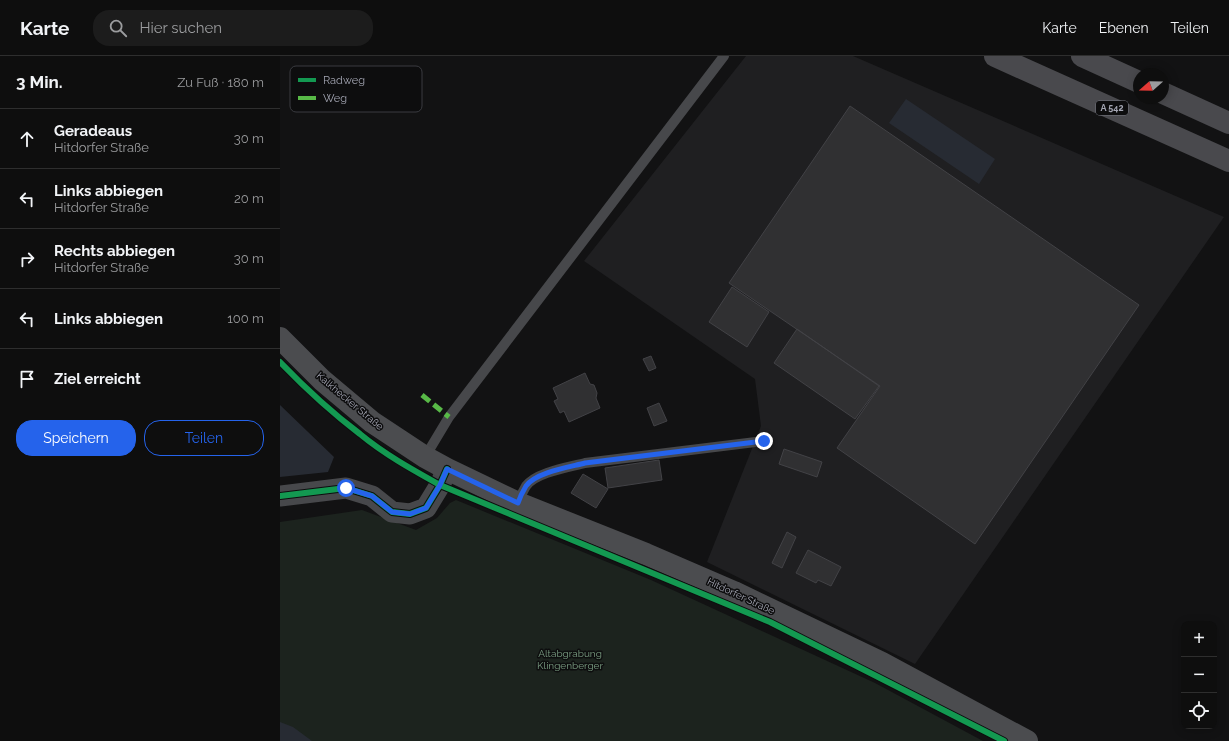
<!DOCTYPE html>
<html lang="de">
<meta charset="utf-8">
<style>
body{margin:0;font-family:Raleway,sans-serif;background:#1c1c1c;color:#f1f3f6}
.controls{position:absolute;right:12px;bottom:12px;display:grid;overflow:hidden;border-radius:8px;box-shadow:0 2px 10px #0003}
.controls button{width:36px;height:36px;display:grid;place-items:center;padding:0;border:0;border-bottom:1px solid #2e2e2e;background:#0e0e0e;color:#f1f3f6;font:20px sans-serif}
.compass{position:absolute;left:853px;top:12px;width:36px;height:36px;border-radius:50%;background:#0e0e0e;box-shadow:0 2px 10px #0003;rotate:250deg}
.stop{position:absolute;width:12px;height:12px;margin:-9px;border:3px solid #2563eb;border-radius:50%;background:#fff}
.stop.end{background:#2563eb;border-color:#fff;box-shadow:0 1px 4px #0008}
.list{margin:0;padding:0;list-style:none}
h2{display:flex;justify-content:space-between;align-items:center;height:52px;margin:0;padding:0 16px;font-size:17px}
h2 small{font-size:13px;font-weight:400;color:#9b9c9e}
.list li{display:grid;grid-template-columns:26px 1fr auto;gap:12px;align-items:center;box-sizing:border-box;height:60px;padding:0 16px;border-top:1px solid #2e2e2e}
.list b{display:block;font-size:15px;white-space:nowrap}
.list p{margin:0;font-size:13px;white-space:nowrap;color:#9b9c9e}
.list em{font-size:13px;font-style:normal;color:#9b9c9e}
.actions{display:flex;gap:8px;padding:12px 16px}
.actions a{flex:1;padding:9px 0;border:1px solid #2563eb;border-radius:16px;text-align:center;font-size:14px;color:#2563eb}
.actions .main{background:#2563eb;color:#fff}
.icon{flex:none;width:22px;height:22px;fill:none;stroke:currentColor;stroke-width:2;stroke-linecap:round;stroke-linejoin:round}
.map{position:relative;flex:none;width:949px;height:685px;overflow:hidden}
header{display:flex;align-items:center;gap:24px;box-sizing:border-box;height:56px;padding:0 20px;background:#0e0e0e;border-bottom:1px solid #2e2e2e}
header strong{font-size:19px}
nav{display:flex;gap:22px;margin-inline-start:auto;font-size:14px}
.search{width:280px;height:36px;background:#1c1c1c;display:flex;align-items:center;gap:10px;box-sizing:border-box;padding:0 14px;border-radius:16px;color:#9b9c9e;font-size:15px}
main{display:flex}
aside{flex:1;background:#0e0e0e}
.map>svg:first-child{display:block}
.built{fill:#1f1f21}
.green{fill:#1c231e}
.water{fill:#272b33}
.building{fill:#303032;stroke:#424246}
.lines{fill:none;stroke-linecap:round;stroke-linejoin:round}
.service{stroke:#47484b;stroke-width:10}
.minor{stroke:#47484b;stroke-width:21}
.secondary{stroke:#4b4c4f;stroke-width:22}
.motorway{stroke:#49494d;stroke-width:22}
.quiet{stroke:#58b947;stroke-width:5;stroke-dasharray:10 5;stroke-linecap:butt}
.cycleway-casing{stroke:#0d0d0e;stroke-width:8}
.cycleway{stroke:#139951;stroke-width:6}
.route{stroke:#2563eb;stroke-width:5}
.labels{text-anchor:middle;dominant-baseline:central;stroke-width:3;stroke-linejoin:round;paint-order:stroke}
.shield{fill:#0d0d0e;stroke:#777882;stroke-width:1}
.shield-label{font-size:9px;font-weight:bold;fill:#a4a6b3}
.street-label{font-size:10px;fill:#a4a6b3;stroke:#0d0d0e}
.park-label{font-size:10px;fill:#7b9e83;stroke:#0d0d0e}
.key{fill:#0d0d0e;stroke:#3a3b40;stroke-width:1}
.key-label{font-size:11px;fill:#a4a6b3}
</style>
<header>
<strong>Karte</strong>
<div class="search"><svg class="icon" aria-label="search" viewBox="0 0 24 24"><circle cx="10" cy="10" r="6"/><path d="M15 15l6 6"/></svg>Hier suchen</div>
<nav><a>Karte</a><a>Ebenen</a><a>Teilen</a></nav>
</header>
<main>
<aside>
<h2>3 Min.<small>Zu Fuß · 180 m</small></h2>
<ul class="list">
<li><svg class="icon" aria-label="ahead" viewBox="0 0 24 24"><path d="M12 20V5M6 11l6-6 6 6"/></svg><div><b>Geradeaus</b><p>Hitdorfer Straße</p></div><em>30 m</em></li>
<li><svg class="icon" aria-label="left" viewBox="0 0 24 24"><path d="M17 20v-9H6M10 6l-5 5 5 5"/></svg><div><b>Links abbiegen</b><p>Hitdorfer Straße</p></div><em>20 m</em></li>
<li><svg class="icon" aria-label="right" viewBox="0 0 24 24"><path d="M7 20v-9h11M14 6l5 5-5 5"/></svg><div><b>Rechts abbiegen</b><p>Hitdorfer Straße</p></div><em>30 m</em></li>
<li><svg class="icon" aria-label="left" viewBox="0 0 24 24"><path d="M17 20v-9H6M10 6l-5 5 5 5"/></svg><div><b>Links abbiegen</b></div><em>100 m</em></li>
<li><svg class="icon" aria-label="arrive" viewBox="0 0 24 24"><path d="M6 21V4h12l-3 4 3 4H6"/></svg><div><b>Ziel erreicht</b></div></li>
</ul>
<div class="actions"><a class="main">Speichern</a><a>Teilen</a></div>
</aside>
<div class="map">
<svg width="949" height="685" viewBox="0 0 949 685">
<rect width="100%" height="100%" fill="#121213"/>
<path class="built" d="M466 0H573L944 161 635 608 427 506 481 370 475 323 304 205Z"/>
<path class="green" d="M176 444 371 524 595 627 703 685H0V466L82 454 136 474 157 462 170 447Z"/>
<path class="water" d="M626 43 715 103 699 128 609 67Z
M0 349 54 401 48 416 0 421Z
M0 666 13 671 32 685H0Z"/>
<path class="building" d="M570 50 859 249 695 488 557 392 600 330 449 227Z
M452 231 489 256 467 291 429 266Z
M517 273 599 330 575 363 494 307Z
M371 300 376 312 369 315 363 303Z
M305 317 310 328 314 329 317 337 316 342 320 352 289 366 284 355 280 357 274 345 278 343 273 332Z
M379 347 387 365 374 370 367 352Z
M504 393 542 406 537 421 499 408Z
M379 404 382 424 328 432 325 412Z
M303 418 328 433 316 452 291 437Z
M507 476 516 481 502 512 492 507Z
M528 494 561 511 551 530 538 524 536 527 516 517Z"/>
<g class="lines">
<path class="service" d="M145 401 169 361 444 0
M238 447C240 441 243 435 246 430 256 416 290 411 305 407L484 385"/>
<path class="minor" d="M0 440 66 432 92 440 112 456 130 458 146 452 160 429 167 413"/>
<path class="secondary" d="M0 282 42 324 92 366 145 401 167 413 238 447 366 498 454 536 602 607 747 685"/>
<path class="motorway" d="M715 0 949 105
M802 0 859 26
M883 37 949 67"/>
<path class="quiet" d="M142 339 169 361"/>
<defs>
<path id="cycleway" d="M0 306C25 332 51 356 80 378 104 398 133 414 160 429L490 566 724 685
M0 440 66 432 92 440 112 456 130 458 146 452 160 429 167 413"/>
</defs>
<use href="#cycleway" class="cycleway-casing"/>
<use href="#cycleway" class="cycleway"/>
</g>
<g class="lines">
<path class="route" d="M66 432 92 440 112 456 130 458 146 452 160 429 167 413 238 447C240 441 243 435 246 430 256 416 290 411 305 407L484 385"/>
</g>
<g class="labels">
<rect class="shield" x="816" y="45" width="32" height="14" rx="3"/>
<g class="shield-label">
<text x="832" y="52">A 542</text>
</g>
<g class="street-label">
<text transform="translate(70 345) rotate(40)">Kalkhecker Straße</text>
<text transform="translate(461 540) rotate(25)">Hitdorfer Straße</text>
</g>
<g class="park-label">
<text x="290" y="597">Altabgrabung<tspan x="290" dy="12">Klingenberger</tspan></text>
</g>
</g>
<rect x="10" y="10" width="132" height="46" rx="6" class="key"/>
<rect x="18" y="22" width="18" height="4" fill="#139951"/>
<rect x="18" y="40" width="18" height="4" fill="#58b947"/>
<g class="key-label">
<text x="43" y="28">Radweg</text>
<text x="43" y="46">Weg</text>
</g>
</svg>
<div class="controls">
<button>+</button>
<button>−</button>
<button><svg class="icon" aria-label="locate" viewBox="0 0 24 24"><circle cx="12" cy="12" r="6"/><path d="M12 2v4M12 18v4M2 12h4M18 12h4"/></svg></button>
</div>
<svg class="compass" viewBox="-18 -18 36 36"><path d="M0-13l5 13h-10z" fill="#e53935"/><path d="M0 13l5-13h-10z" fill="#9b9c9e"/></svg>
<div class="stop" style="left:66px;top:432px"></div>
<div class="stop end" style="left:484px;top:385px"></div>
</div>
</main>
